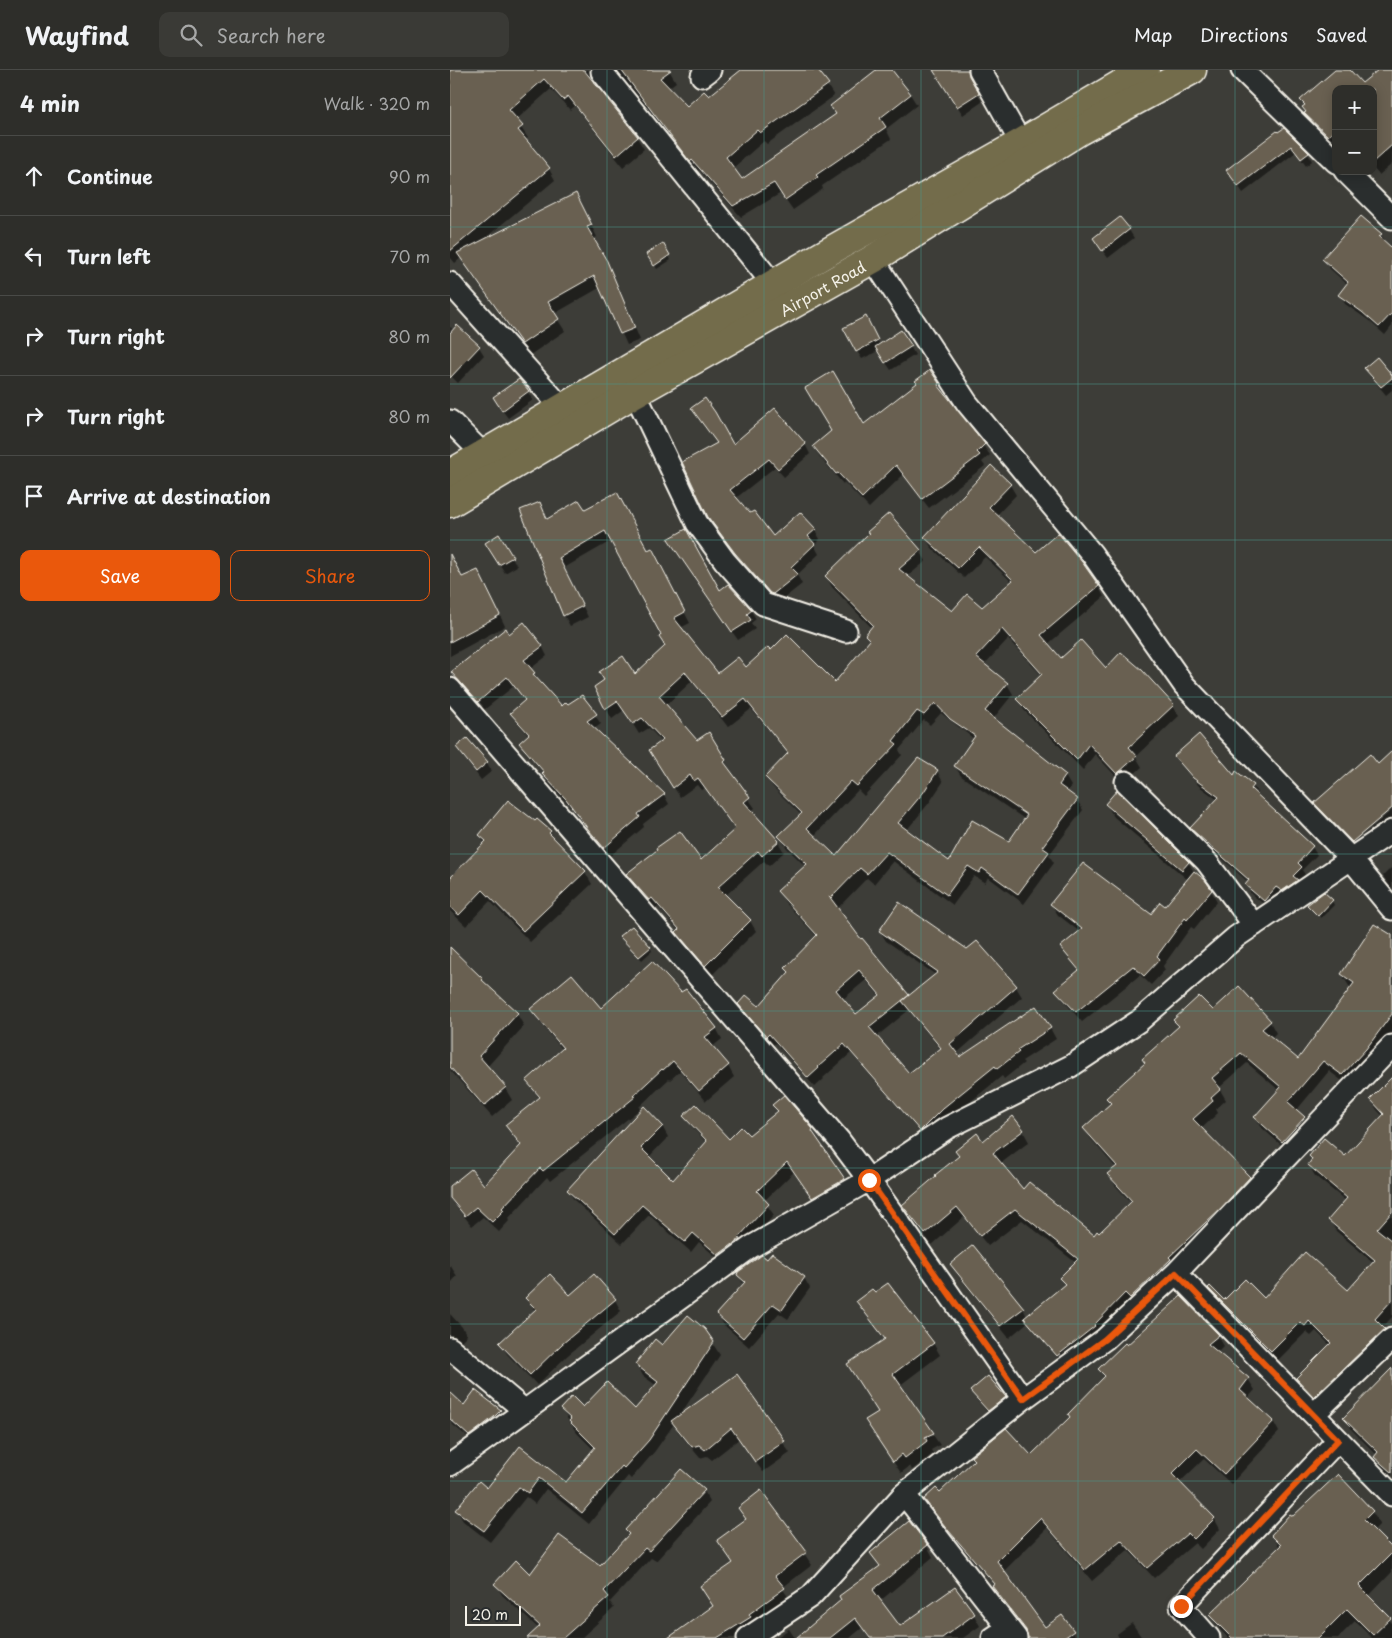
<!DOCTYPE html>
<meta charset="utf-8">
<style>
body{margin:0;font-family:"Playpen Sans",sans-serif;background:#3a3a36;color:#f1f3f6}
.controls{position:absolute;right:15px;top:15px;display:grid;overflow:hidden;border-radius:10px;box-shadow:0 2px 12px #0003}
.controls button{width:45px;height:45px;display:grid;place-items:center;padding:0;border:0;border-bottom:1px solid #494a47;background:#2e2e2a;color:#f1f3f6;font:25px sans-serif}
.scale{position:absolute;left:15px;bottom:12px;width:56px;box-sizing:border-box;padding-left:5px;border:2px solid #f4f1e8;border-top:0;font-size:14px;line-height:18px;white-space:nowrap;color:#f4f1e8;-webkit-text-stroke:4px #2a2d2e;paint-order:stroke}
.stop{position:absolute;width:15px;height:15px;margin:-11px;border:4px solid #ea580c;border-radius:50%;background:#fff}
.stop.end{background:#ea580c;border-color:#fff;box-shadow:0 1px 5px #0008}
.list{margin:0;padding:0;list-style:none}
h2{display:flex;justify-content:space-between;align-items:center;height:65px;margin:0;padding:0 20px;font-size:21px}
h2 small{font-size:16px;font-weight:400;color:#a7a8a8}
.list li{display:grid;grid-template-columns:32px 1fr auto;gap:15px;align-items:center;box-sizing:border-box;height:80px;padding:0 20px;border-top:1px solid #494a47}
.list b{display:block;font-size:19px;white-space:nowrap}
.list em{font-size:16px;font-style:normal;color:#a7a8a8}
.actions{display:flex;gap:10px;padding:15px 20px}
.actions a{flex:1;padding:11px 0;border:1px solid #ea580c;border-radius:10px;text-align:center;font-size:18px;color:#ea580c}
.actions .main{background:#ea580c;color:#fff}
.icon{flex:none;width:28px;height:28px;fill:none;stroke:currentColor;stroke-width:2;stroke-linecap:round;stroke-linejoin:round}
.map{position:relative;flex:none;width:942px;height:1568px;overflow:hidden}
header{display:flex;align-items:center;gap:30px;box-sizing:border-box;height:70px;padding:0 25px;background:#2e2e2a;border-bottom:1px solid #494a47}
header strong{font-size:24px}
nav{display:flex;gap:28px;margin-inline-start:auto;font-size:18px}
.search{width:350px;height:45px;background:#3a3a36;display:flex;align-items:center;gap:12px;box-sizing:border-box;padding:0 18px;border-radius:10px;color:#a7a8a8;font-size:19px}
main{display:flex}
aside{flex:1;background:#2e2e2a}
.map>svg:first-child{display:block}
.shadow{fill:#0007;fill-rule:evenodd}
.building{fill:#696151;stroke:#f4f1e8;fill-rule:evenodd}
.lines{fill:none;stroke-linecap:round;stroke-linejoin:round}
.minor-casing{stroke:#f4f1e8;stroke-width:25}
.highway-casing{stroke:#f4f1e8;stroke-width:31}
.minor{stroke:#2a2d2e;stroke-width:21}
.highway{stroke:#736c4b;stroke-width:28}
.route{stroke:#ea580c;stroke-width:6}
.grid{fill:none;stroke:#48958c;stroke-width:1;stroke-opacity:0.55}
.labels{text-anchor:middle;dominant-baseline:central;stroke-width:4;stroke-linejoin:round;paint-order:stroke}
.street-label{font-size:15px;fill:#f4f1e8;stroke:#2a2d2e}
</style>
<header>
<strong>Wayfind</strong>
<div class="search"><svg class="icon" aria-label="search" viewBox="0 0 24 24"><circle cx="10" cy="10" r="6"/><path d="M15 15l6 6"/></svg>Search here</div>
<nav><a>Map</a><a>Directions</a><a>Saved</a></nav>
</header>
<main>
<aside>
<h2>4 min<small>Walk · 320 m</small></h2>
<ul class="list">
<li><svg class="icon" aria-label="ahead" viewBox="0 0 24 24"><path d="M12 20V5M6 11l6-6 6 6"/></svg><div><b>Continue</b></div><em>90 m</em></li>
<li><svg class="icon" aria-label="left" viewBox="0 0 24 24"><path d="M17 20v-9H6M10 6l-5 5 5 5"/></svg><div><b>Turn left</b></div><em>70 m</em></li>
<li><svg class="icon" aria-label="right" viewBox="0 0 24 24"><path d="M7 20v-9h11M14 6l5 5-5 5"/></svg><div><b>Turn right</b></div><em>80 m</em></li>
<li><svg class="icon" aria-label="right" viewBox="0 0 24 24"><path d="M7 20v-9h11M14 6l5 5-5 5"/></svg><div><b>Turn right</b></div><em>80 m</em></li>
<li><svg class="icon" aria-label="arrive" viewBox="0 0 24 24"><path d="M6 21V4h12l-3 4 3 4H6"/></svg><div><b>Arrive at destination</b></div></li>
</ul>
<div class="actions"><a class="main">Save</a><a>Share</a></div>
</aside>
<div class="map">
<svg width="942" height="1568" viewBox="0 0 942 1568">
<rect width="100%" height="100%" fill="#3d3d38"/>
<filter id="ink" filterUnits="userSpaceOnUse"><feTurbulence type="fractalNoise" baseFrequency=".02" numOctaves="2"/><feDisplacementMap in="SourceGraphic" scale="10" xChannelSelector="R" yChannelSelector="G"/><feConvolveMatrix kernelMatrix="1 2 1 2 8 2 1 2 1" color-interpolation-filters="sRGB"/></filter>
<g filter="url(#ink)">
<path class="shadow" d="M0 0H219L226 12 218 18 237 37 259 28 293 0H369L368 1 384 26 317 74 314 71 283 98 291 111 387 45 428 0H441L460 24 467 35 436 59 441 69 372 116 373 119 343 140 331 123 291 147 249 100 247 102 170 5 164 1 146 10V16L187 68 194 79 173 97 125 36 120 40 101 19 66 50 78 68 75 70 99 99 105 110 33 170 132 137 147 167 142 169 163 205 190 270 177 275 151 217 104 244 115 261 80 285 11 188 5 193 0 187Z
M484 0H516L532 32 513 45Z
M887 0H899L912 15 930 0 942 1V94L929 105 923 98V19H886V78L863 56 853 38 855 36 852 30Z
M827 62 858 84 862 91 856 96 846 82 793 123 778 101Z
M679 160 684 168 658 188 644 169Z
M931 165 942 180V256L935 265 918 250 895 234 890 225 898 215 879 198 874 189Z
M212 175 221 190 207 199 198 184Z
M420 256 430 275 460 276 465 285 441 300 428 281 412 289 407 281Z
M0 257 4 260 7 257 29 277 34 285 8 313 0 305Z
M916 298 942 307V320L936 325 921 307Z
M69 310 83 330 58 348 49 336Z
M488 314 540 385 532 392 535 396 479 438 453 405 419 438 394 412 393 414 370 387 364 377 414 356Z
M355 374 360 384 334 407 325 397 286 428 323 467 365 460 370 469 364 475 369 484 347 505 352 514 328 533 292 493 259 446 283 376Z
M560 415 566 425 546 446 586 483 648 516 654 527 598 574 611 590 656 600 723 636 729 646 686 687 692 697 673 714 645 684 633 700 574 640 568 629 592 606 558 569 534 595 557 614 563 624 543 649 615 706 621 716 617 722 627 730 633 740 599 785 604 793 574 834 538 807 535 813 524 806 503 835 443 791 424 814 417 808 387 839 410 871 412 869 458 927 486 905 436 871 430 861 517 881 527 872 566 917 572 927 506 984 509 988 600 958 606 969 572 991 574 993 554 1009 552 1006 499 1049 477 1070 401 983 373 1008 374 1009 365 1017 325 973 323 976 296 945 290 934 309 938 340 904 336 898 367 867 335 832 329 821 356 797 336 777 330 767 351 745 323 717 317 707 339 684 301 639 278 657 242 611 215 636 247 671 258 664 281 701 280 702 305 738 301 741 328 772 334 782 319 796 314 791 275 826 300 851 306 861 262 905 234 872 228 862 229 861 208 837 205 840 184 815 178 804 250 791 285 760 255 718 251 720 247 715 230 727 207 691 212 672 199 658 189 664 174 640 162 649 145 618 185 606 216 577 213 566 161 471 114 498 138 547 120 556 114 545 89 433 98 450 135 441 198 482 207 490 240 553 230 558 268 605 296 599 385 614 420 572 417 565 422 558 382 517 376 506 470 481 476 491 457 507 502 543 532 539 562 512 535 487 514 508 481 477 475 467ZM491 643 524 669 505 696 511 706 576 750 559 773 500 792 456 761 479 733 493 712 487 701 386 788 364 766 408 720 414 726 452 685 449 680 474 650 480 655ZM416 910 430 927 406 946 392 930ZM459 940 491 980 459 1004 426 967Z
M224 478 270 522 278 515 301 541 306 549 301 553 305 559 288 570Z
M42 482 62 487 67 496 55 503Z
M0 486 12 509 34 512 55 556 0 586Z
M59 565 92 576 97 586 80 599 89 612 112 638 118 636 132 627 151 654 144 659 214 725 219 734 193 754 194 757 160 786 145 769 123 739 98 714 93 705 94 703 76 683 71 673 79 666 67 652 61 643 76 631 64 616 34 640 31 637 33 636 9 610H7L3 603Z
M11 683 37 693 42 701 31 710Z
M726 686 784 707 803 716 808 724 806 726 862 777 867 785 852 800 856 806 820 839 801 824 797 815 799 813 747 766 742 758 768 730 749 716 730 694Z
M927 695 942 736 900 773 873 745 866 733Z
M656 734 738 792 744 802 761 821 767 831 744 859 741 857 713 896 715 900 701 915 690 905 632 952 613 930 607 920 629 901 612 877 630 862 608 845 601 834 702 846 715 838 738 810 664 747Z
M942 740V756L910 784 901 775Z
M85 753 100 761 105 771 135 802 142 814 80 872 40 831 16 856 0 841V810L35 774 30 765Z
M941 798 942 799V820L933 806Z
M882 831 884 835 871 848 858 835Z
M942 867V963L922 991 899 1016 879 1001 846 1041 854 1048 860 1059 839 1082 812 1058 805 1047 830 1021 797 993 769 1018 776 1030 766 1039 768 1043 751 1059 799 1108 805 1119 614 1296 578 1252 559 1268 509 1207 501 1194 573 1238 577 1247 615 1215 611 1209 626 1193 572 1150 538 1176 514 1147 482 1175 460 1146 454 1135 533 1072 573 1061 579 1072 550 1094 573 1121 644 1166 649 1164 682 1134 665 1115 659 1104 666 1098 641 1069 634 1058 661 1035 657 1028 696 994 729 958 725 950 763 942 820 952 826 963 821 968 848 991 902 918 899 916 892 905Z
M173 870 200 877 202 881 192 890Z
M0 879 34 914 67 944 74 956 37 997 55 1018 62 1030 42 1047 0 1000Z
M82 939 151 940 266 958 272 969 262 977 278 996 284 1007 256 1031 230 1001 220 1010 219 1009 189 1037 190 1039 100 1111 97 1107 58 1149 59 1151 49 1162 33 1147 22 1156 0 1129V1117H34L71 1076 56 1055 90 1029 77 1012 113 980 88 950Z
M942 1009V1247L932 1258 940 1270 871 1337 853 1319 847 1308 881 1276 866 1261 861 1266 856 1262 827 1291 765 1228 759 1218 774 1232 898 1222 924 1193 886 1161 880 1151 896 1131 865 1106 859 1095 863 1091 860 1086 895 1088 933 1046 927 1040 921 1030Z
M324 1035 362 1060 368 1071 400 1120 369 1138 344 1102 314 1131 324 1145 294 1179 275 1195 249 1172 241 1182 199 1145 172 1174 124 1130 118 1120 212 1056 218 1067 199 1087 224 1112 257 1073 241 1056 235 1046 279 1071 299 1067 328 1043Z
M322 1185 354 1208 360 1218 338 1249 329 1243 299 1277 274 1255 268 1245 294 1215 288 1205 318 1191Z
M0 1195 7 1206 0 1214Z
M425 1224 483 1273 490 1285 449 1316 490 1375 481 1380 483 1384 462 1400 460 1396 451 1403 423 1362 429 1342 435 1270 415 1243 408 1231Z
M120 1227 165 1230 171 1241 118 1285 87 1315 57 1284 51 1273 85 1241 77 1228Z
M0 1244 12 1257 17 1265 8 1274 0 1275Z
M254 1260 270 1285 228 1348 287 1306 340 1383 313 1402 289 1369 262 1390 257 1386 250 1388 229 1363 224 1354 205 1381 181 1409 178 1406 139 1454 96 1419 85 1434 76 1427 40 1472 13 1451 7 1440 37 1419 70 1378 116 1413 144 1380 127 1363 111 1339 185 1341 207 1316 193 1306 187 1294 212 1276Z
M768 1266 774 1276 767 1283 798 1309 805 1320 798 1328 823 1351 829 1362 781 1414 754 1389 729 1413 764 1448 770 1459 751 1479 745 1473 704 1508 678 1480 642 1511 597 1458 553 1502 595 1559 620 1557 626 1568H579L578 1564 550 1527 543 1517 545 1515 506 1471 482 1440 475 1429 581 1387 621 1347 655 1309 650 1300 677 1277Z
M942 1300V1407L932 1399 925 1387 927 1385 902 1360 895 1348Z
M522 1321 555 1328 559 1336 543 1349 527 1330Z
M26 1322 50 1341 55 1349 25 1373 3 1355 0 1350V1344L14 1337Z
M254 1421 260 1432 206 1491 201 1488 160 1532 164 1538 131 1568H82L89 1559 52 1525 46 1514 81 1506 150 1496 179 1465 177 1460Z
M311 1421 362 1495 332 1518 341 1531 294 1568H220L264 1537 284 1494 269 1471 297 1450 290 1438Z
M922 1442 930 1454 923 1461 942 1480V1502L918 1527 942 1553V1566L940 1568H922L905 1551 888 1568H778L768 1557 760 1545 830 1478 822 1465 843 1448Z
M477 1476 483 1487 430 1531 450 1558 524 1545 530 1556 513 1568H419L412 1558 400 1568H371L430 1497 421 1484Z
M682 1553 692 1568H669L667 1564Z
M339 1559 345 1568H326Z"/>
<path class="building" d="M0 0H134L188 67 166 86 118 26 113 30 94 9 59 40 73 56 68 60 100 98 0 181Z
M171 0H221L210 8 237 36 254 21 259 26 291 0H368L379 14 310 63 307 60 276 87 292 109 386 44 380 36 426 0H442L461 24 430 48 436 57 366 105 368 107 335 130 324 113 283 136 242 90 240 92Z
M483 0H518L519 6 529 23 507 37Z
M885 0H900L912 13 928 0H942V75L923 92V19H886V59L878 66 854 43 856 42 852 37 855 35 850 30Z
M834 58 859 83 851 89 841 76 788 116 776 100 827 61 828 62Z
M126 123 142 155 137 157 157 191 185 258 170 264 144 206 98 232 109 249 72 274 7 183Z
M911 146 932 164 929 166 942 178V243L929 257 912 242 888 225 898 212 872 189Z
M670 147 680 159 652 181 643 168Z
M213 173 220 185 204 196 196 184Z
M416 246 428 270 406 282 393 258Z
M7 255 30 276 0 308V263Z
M451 260 462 276 435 293 425 277Z
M927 287 942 305V308L931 317 914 298Z
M480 300 489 313 488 315 535 374 527 382 530 385 472 429 446 395 412 428 388 403 386 404 363 376 381 361 355 318 383 301 414 354 467 313 465 311Z
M69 309 79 321 52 341 43 327Z
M255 328 265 342 283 374 325 338 356 374 328 399 319 389 280 420 300 443 304 441 323 466 350 442 366 459 358 466 365 474 341 497 348 504 323 524 320 523 285 483 258 447 232 392 267 373 241 338Z
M541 395 561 414 539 437 586 482 608 463 632 492 649 516 591 565 611 588 631 570 656 598 671 582 692 600 724 635 679 677 687 686 667 704 639 674 627 690 566 629 592 604 552 559 526 587 558 613 535 641 616 705 609 715 628 729 592 777 599 782 568 824 532 798 529 803 518 796 497 825 437 782 417 804 410 798 381 828 379 826 411 869 412 868 459 925 419 957 459 1003 491 978 452 931 488 902 429 861 449 832 517 879 527 871 567 916 500 974 510 987 586 936 601 958 567 980 569 982 547 999 545 996 493 1038 470 1061 394 974 368 997 369 998 358 1008 319 964 316 967 288 934 296 925 309 936 339 902 335 898 367 865 327 821 357 794 328 766 352 743 315 707 338 683 295 629 272 647 235 602 209 626 247 670 259 662 276 690 274 692 300 727 294 732 329 771 312 786 308 781 268 817 301 850 255 896 226 862 229 859 202 828 199 830 176 804 207 780 206 778 230 761 251 790 285 759 248 708 244 711 240 705 223 718 199 680 213 670 192 648 183 654 167 631 155 639 144 617 154 610 149 602 173 586 185 604 215 576 209 567 211 565 155 461 109 488 133 536 113 546 70 440 90 432 97 449 129 430 135 439 167 422 198 480 202 478 235 542 224 548 268 603 288 587 296 597 318 577 321 580 337 564 385 612 420 570 415 565 423 555 375 506 419 463 417 462 439 443 471 480 449 499 502 541 517 524 532 537 563 510 529 477 508 498 474 467ZM485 633 500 649 525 666 504 696 577 745 559 771 522 750 499 791 448 753 473 723 488 700 468 688 386 786 357 758 401 711 407 716 447 674 443 671 467 641 474 645ZM409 900 430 925 406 944 386 920Z
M236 459 270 520 278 514 302 540 297 544 301 550 282 562 218 469Z
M49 464 63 487 49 495 35 473Z
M0 484 12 507 28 500 50 545 0 572Z
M74 552 93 576 74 590 85 603 83 604 112 636 116 632 118 634 132 625 147 644 137 651 215 724 188 744 190 747 154 778 138 759 116 729 92 704 94 702 69 673 79 664 60 643 75 630 57 607 28 632 1 602 56 558 59 564Z
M749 664 784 705 786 701 804 715 801 719 863 776 848 793 852 797 843 806 848 810 832 821 826 817 814 831 795 815 799 810 740 758 769 727 743 708 724 686Z
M17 668 38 692 26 702 6 677Z
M942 681V738L902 772 864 733 920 684 928 694Z
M667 720 739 792 732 800 655 734Z
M58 730 85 751 87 749 101 761 99 763 136 801 73 861 33 820 9 845 0 837V808L36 771 29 765Z
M633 793 701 844 710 832 715 836 744 801 755 810 762 820 737 850 735 848 707 886 710 889 694 906 683 896 626 942 605 920 629 900 610 877 632 859 600 834Z
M874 822 883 830 868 846 857 835Z
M924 854 942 865V944L916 979 892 1005 873 991 838 1032 855 1047 832 1072 804 1047 831 1017 791 983 762 1008 771 1019 761 1028 763 1031 743 1049 800 1107 771 1138 719 1187 721 1189 680 1228 675 1223 644 1255 645 1256 607 1286 574 1248 615 1214 609 1208 628 1189 565 1139 530 1166 507 1137 475 1164 452 1135 486 1106 485 1105 509 1086 505 1081 527 1063 533 1071 563 1046 574 1060 543 1083 573 1119 579 1112 644 1165 647 1161 649 1163 682 1131 657 1104 667 1096 633 1058 661 1033 656 1028 695 993 692 989 729 956 723 950 749 926 763 940 789 916 821 951 812 959 848 989 904 913 891 904Z
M182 856 201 877 189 887 169 866Z
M0 877 33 909 32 910 68 943 29 986 56 1017 34 1036 0 997Z
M202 891 231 922 236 919 267 958 255 967 279 995 249 1021 223 991 213 1000 212 999 183 1026 185 1027 93 1101 90 1098 52 1138 54 1140 42 1152 26 1137 15 1146 0 1128V1116L21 1099 34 1115 71 1075 55 1055 90 1027 76 1011 113 978 80 939 122 904 151 938Z
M942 1007V1142L927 1159 942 1171V1230L925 1249 935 1259 864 1327 846 1308 881 1273 859 1251 855 1256 850 1252 821 1281 758 1218 760 1216 774 1230 795 1209 814 1228 855 1182 898 1220 925 1190 878 1150 897 1128 858 1095 862 1089 859 1086 874 1068 895 1086 934 1044 920 1029Z
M334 1025 363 1059 362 1061 395 1109 362 1128 337 1092 307 1121 319 1134 288 1168 290 1169 268 1185 243 1163 235 1172 192 1135 165 1164 117 1120 194 1036 213 1056 191 1078 223 1110 257 1071 233 1046 246 1034 279 1069 291 1057 299 1065 328 1041 322 1035Z
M523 1175 574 1238 550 1256 500 1194Z
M322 1183 355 1207 332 1240 323 1234 293 1268 266 1244 295 1212 287 1205 288 1202 312 1185 317 1189Z
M100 1204 120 1225 144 1204 166 1229 112 1274 80 1305 49 1273 86 1239 75 1228Z
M438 1213 484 1273 443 1304 484 1363 475 1367 477 1371 455 1388 452 1384 443 1392 415 1350 428 1342 397 1294 435 1269 406 1231 422 1219 425 1222Z
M731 1226 769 1265 758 1274 799 1308 790 1320 824 1351 774 1404 747 1379 722 1404 765 1448 744 1469 738 1463 697 1498 671 1470 635 1500 590 1448 547 1491 595 1557 612 1545 624 1561 614 1568H578L576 1560 542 1516 545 1514 498 1460 474 1429 486 1418 490 1422 524 1390 521 1387 556 1358 581 1385 620 1347 618 1344 655 1306 648 1299 675 1273 677 1275Z
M238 1245 255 1259 264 1272 199 1370 174 1398 172 1396 132 1443 89 1408 78 1423 69 1417 34 1461 5 1440 29 1411 37 1418 70 1376 116 1412 145 1377 119 1351 121 1349 110 1339 122 1326 133 1337 157 1312 185 1339 208 1312 185 1294 205 1269 212 1275Z
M942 1298V1403L924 1387 928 1382 893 1348Z
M287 1304 335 1371 305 1392 281 1358 255 1380 249 1375 242 1377 221 1351Z
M538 1306 556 1327 538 1341 520 1321Z
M25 1320 51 1340 44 1347 19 1366 0 1349V1322L14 1335Z
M231 1399 255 1420 199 1481 195 1478 154 1521 159 1527 113 1568H77L90 1556 44 1514 66 1490 80 1504 109 1465 150 1495 179 1464 175 1460Z
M888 1404 923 1441 914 1450 942 1478V1483L909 1516 941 1548 923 1565 897 1539 868 1568H782L759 1545 831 1475 821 1465 840 1444 843 1446Z
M311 1420 357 1482 325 1506 335 1518 299 1544 301 1547 267 1568H218L263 1536 250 1516 283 1493 267 1470 296 1449 288 1438Z
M459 1451 478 1475 423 1520 450 1556 505 1517 525 1544 492 1568H420L405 1548 380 1568H346L391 1530 389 1526 430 1496 420 1483Z"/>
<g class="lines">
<defs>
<path id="minor" d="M530 0 571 73
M792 0 886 92
M152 2 323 214
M252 6 260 0
M895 101 942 148
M423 189 517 333 642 484 734 615 901 789 942 839
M0 213 112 338
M185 323 247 453 275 491 313 534 396 561
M0 351 33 384
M0 619 389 1070 419 1110 573 1329 454 1424 361 1526 298 1568
M676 712 756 791 804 855
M726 1203 942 1425
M0 1278 74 1340
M573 1329 655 1269 726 1203 942 976
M864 1344 942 1269
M0 1395 301 1177 419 1110 497 1058 621 996 689 951 786 867 942 761
M454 1424 566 1568
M543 1568 558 1558
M759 1568 731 1536 888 1370"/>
<g id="highway">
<path d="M0 404 371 186 571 73 695 0"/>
<path id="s1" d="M0 433 185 323 423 189 629 61 742 0"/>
</g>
</defs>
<use href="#minor" class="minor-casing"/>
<use href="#highway" class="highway-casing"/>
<use href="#minor" class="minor"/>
<use href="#highway" class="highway"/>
</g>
</g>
<g class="lines" filter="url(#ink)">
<path class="route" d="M419 1110 573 1329 655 1269 726 1203 888 1370 731 1536"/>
</g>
<path class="grid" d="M157 0V1568M314 0V1568M471 0V1568M628 0V1568M785 0V1568M0 157H942M0 314H942M0 470H942M0 627H942M0 784H942M0 941H942M0 1098H942M0 1254H942M0 1411H942"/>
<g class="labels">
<g class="street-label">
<text stroke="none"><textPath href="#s1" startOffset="430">Airport Road</textPath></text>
</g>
</g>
</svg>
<div class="controls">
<button>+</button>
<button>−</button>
</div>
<div class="scale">20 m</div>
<div class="stop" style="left:419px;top:1110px"></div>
<div class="stop end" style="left:731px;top:1536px"></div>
</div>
</main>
